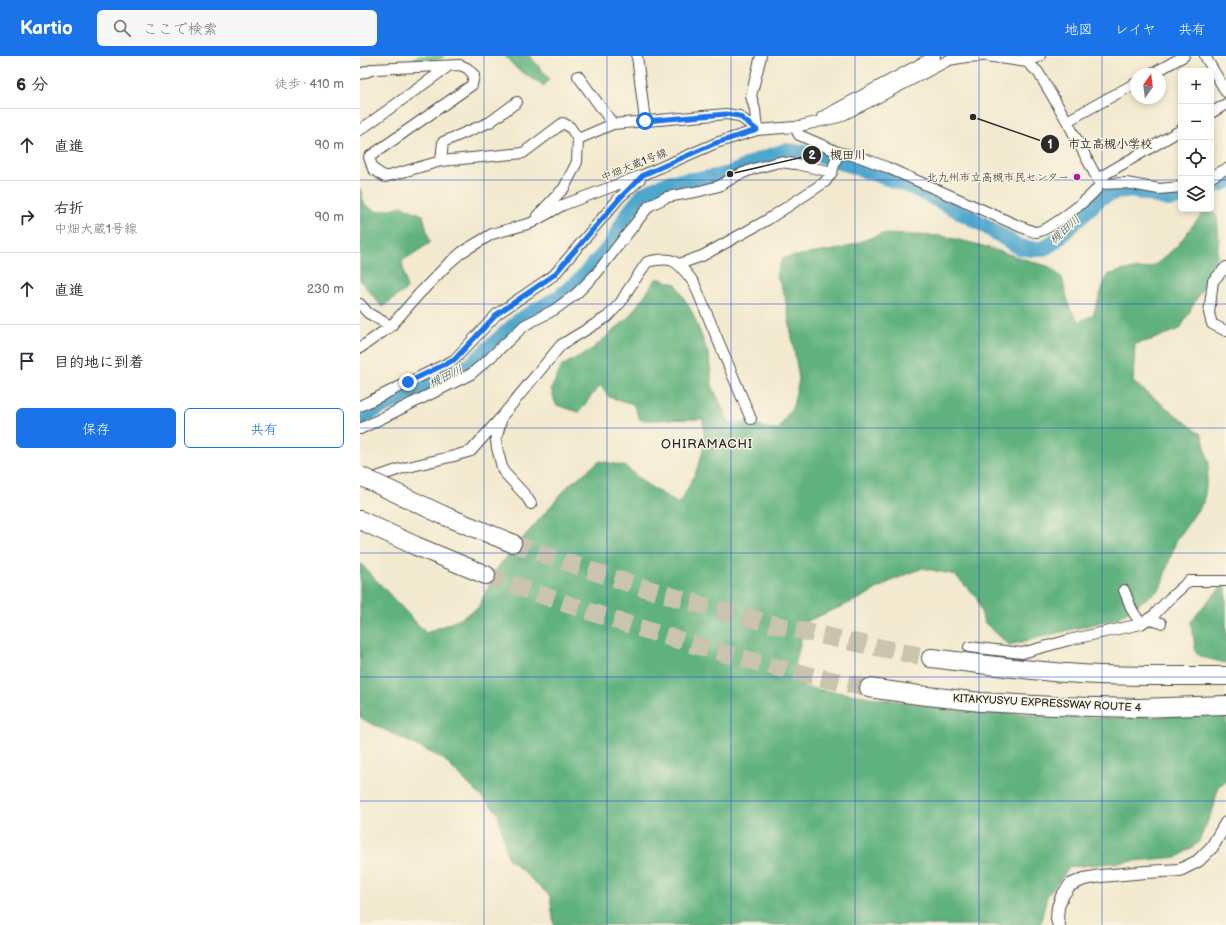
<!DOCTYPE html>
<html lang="ja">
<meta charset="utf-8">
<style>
body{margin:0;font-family:"Balsamiq Sans","Klee One",sans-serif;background:#f7f7f7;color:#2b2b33}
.controls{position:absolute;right:12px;top:12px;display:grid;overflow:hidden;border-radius:6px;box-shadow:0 2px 6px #0003}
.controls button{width:36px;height:36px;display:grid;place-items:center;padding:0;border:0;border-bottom:1px solid #e1e1e2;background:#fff;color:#2b2b33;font:20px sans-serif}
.compass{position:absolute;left:770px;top:12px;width:36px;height:36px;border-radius:50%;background:#fff;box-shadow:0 2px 6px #0003;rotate:14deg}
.stop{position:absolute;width:12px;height:12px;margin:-9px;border:3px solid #1a73e8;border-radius:50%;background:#fff}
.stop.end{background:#1a73e8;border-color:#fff;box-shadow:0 1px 4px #0008}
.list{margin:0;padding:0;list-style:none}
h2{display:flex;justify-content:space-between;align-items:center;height:52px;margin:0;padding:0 16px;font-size:17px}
h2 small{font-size:13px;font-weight:400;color:#7c7c81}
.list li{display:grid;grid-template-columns:26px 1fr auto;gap:12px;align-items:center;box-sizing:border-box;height:72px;padding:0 16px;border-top:1px solid #e1e1e2}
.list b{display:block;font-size:15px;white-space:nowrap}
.list p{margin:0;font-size:13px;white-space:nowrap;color:#7c7c81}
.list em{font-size:13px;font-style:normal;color:#7c7c81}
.actions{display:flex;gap:8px;padding:12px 16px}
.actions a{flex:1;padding:9px 0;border:1px solid #1a73e8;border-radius:6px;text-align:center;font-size:14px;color:#1a73e8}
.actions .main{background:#1a73e8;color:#fff}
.icon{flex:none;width:22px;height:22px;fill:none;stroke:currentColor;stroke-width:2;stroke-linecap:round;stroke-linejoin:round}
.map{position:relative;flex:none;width:866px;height:869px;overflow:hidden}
header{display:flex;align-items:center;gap:24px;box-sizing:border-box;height:56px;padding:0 20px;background:#1a73e8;color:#fff}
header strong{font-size:19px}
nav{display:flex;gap:22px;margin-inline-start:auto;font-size:14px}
.search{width:280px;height:36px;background:#f7f7f7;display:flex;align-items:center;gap:10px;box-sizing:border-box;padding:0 14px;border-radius:6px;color:#7c7c81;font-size:15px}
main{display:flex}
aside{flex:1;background:#fff}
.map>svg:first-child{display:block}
.green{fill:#74ce94;stroke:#507c60}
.forest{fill:#5fb17e;stroke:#456e54}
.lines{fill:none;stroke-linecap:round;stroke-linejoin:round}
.river{stroke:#4ea6cb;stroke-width:16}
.motorway-tunnel{stroke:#cac3ad;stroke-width:18;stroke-dasharray:18 9;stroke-linecap:butt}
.minor-casing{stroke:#494843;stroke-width:12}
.tertiary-casing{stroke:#494843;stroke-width:14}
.motorway-casing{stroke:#494843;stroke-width:20}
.minor{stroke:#fff;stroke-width:10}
.tertiary{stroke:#fff;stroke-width:12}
.motorway{stroke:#fff;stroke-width:18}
.motorway-bridge-casing{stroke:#494843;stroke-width:20;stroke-linecap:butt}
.motorway-bridge{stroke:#fff;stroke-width:18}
.route{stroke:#1a73e8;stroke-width:5}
.grid{fill:none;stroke:#1d4ed8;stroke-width:1;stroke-opacity:0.55}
.poi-dot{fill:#b5179e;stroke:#fcf5e5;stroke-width:1.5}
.labels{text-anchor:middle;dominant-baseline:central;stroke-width:3;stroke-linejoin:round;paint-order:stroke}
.street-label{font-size:11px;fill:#2b2b2b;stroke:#fcf5e5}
.poi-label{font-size:11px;fill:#2b2b2b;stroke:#fcf5e5;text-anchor:end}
.water-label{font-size:12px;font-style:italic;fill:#395c6b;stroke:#fcf5e5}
.quarter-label{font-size:13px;letter-spacing:1px;fill:#2b2b2b;stroke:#fcf5e5}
.leader{fill:none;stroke:#2b2b2b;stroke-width:1.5}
.callout-dot{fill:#2b2b2b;stroke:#fcf5e5;stroke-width:1.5}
.mark-label{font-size:12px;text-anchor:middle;font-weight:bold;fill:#fff}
.callout-label{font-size:12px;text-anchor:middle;font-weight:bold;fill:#2b2b2b;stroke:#fcf5e5;stroke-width:3;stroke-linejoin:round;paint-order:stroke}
</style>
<header>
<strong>Kartio</strong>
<div class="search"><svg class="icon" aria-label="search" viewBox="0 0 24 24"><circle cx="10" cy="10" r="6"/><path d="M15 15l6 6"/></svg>ここで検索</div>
<nav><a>地図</a><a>レイヤ</a><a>共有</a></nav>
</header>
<main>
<aside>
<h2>6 分<small>徒歩 · 410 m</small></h2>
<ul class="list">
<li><svg class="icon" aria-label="ahead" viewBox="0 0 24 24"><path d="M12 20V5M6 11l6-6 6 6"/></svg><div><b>直進</b></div><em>90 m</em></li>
<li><svg class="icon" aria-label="right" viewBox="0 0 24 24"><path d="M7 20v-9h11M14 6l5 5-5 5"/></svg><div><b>右折</b><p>中畑大蔵1号線</p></div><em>90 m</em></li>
<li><svg class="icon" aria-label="ahead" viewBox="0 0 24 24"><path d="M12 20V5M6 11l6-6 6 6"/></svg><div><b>直進</b></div><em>230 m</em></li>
<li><svg class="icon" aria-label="arrive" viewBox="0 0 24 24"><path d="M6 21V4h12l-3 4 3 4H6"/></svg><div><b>目的地に到着</b></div></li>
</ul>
<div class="actions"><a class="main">保存</a><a>共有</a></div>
</aside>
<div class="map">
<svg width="866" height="869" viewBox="0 0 866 869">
<rect width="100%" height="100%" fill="#fcf5e5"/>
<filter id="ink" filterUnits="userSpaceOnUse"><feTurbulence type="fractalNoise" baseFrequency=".025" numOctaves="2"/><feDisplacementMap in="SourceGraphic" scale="8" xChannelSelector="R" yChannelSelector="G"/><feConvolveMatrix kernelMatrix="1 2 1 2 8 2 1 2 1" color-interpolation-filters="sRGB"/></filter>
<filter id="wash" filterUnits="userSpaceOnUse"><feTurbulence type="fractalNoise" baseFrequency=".012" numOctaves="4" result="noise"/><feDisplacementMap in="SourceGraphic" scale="16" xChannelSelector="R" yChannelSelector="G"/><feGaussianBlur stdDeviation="0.9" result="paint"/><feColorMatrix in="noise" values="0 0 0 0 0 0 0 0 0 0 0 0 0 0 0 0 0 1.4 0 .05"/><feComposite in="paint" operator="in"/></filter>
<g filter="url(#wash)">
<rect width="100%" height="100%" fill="#f2e9ce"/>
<path class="green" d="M56 0H84L80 3 52 5Z"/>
<path class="forest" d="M145 0H170L189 23 184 30 156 12Z
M0 132 4 148 17 156 42 150 63 159 70 187 42 205 47 233 22 251 0 224Z
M847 153H849L857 160 859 183 856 208 820 273 791 284 775 288 773 326 842 379 849 407 844 445 816 485 800 533 758 562 649 589 624 566 617 542 595 519 563 512 531 525 499 543 445 566 435 610 443 631 604 655 748 662 866 658V726L858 730 854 751 838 787 818 801 710 811 687 840 680 869H194L190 840 148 802 138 757 82 702 6 665 0 661V507L66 577 98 564 118 552 138 511 210 428 240 405 265 410 286 428 319 448C330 429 341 409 344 388 345 380 343 371 343 363L280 364 273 348 249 341 240 329 219 356 196 349 191 333 202 310 232 293 268 262 297 222 316 228 333 258 349 300 352 329 370 369 381 367 418 374 433 350 439 323 425 240 416 218 423 202 481 193 521 178 582 180 616 188 690 211 702 222 710 253 719 266 733 259 747 219 765 214 789 212 799 206 817 190 833 169Z
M864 528H866V607L841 601 836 597 831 566 845 548Z"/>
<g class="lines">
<path class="river" d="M851 131 866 126
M0 362 20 351 111 309 160 264 196 243 215 229 251 190 267 159 284 138 311 126 344 123 370 118 401 103 425 95 458 98 550 130 578 144 619 166 659 191 672 193H682L694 186 741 141 762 134 777 135 808 143 821 141"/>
</g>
</g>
<g filter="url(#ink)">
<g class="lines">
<path class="motorway-tunnel" d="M152 487C232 516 311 542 393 563 452 578 511 590 571 602
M126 519C252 565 376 606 509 632"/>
<defs>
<path id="minor" d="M277 0 285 65
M627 0 667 6 680 0
M666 0 667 6 678 16 707 65 740 128
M845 0 866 36
M0 18 14 13 100 9 107 12 114 19 112 29 9 101 13 113 25 121 81 105 163 97 203 67 210 71 218 83 217 106 204 132 177 160
M792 18 824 0
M218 20 253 68
M851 57 866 48
M462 61 575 0
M707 65 776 27
M435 71 439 79 478 96 500 101 526 111 661 171C666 172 672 176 676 176 689 175 735 139 740 128
M0 74 89 10
M397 74 395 54 391 40 401 0
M218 83 253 68 366 58 379 60 397 74
M81 105 83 86 130 66 157 46
M851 121 866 113
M737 123 821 74
M740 128 766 127 799 133 821 131
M319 208 342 200 407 164 465 126 472 116 478 96
M866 211 853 225 849 257 852 268 866 275
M0 248 8 257 31 270
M0 292 31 270 59 238 88 208 102 196 132 178 171 167 203 149 283 119 356 87 397 74 435 71 479 61 517 42 589 4 606 1 622 0
M0 350 94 304 137 258 194 219 260 141 280 123
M142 361 136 384 137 392 143 415 166 440 171 448
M0 373 111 318 131 301 165 269 194 254 216 238 236 218 289 150 307 141 340 135 359 130 376 120 393 113 419 106 436 108 472 116
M8 424 40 413 94 400 111 395 143 359 201 289 247 261 261 246 268 234 287 206C315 199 318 206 334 227L391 363
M764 534 772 554 781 568 794 559 809 543 829 525H866
M788 563 801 567
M609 591 662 597 709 584 781 568"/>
<path id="tertiary" d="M699 869 697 863 698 851 702 840 710 829 724 823 741 820 786 816 820 814 838 805 852 791 866 767"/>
<path id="motorway" d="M85 460 152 487
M0 464 56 490 126 519
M571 602C620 608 670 615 720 618 768 621 817 620 866 620
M509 632 559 639 621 646 694 650 779 652 866 649"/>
</defs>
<use href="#minor" class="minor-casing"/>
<use href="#tertiary" class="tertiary-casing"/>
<use href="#motorway" class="motorway-casing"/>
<use href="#minor" class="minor"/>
<use href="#tertiary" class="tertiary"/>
<use href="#motorway" class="motorway"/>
<defs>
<path id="motorway-bridge" d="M0 420 85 460"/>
</defs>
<use href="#motorway-bridge" class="motorway-bridge-casing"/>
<use href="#motorway-bridge" class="motorway-bridge"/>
</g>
</g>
<g class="lines" filter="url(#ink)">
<path class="route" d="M48 326 94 304 137 258 194 219 260 142 283 119 356 87 397 74 379 60 366 58 285 65"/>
</g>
<path class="grid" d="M124 0V869M247 0V869M371 0V869M495 0V869M619 0V869M742 0V869M0 124H821M851 124H866M0 248H866M0 372H866M0 497H866M0 621H866M0 745H866"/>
<circle class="poi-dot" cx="717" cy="121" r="4"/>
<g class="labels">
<g class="street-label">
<text transform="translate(274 109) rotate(-22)">中畑大蔵1号線</text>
<text transform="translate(687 647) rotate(3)">KITAKYUSYU EXPRESSWAY ROUTE 4</text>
</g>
<g class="poi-label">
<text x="709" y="121">北九州市立高槻市民センター</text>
</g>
<g class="water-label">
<text transform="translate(705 174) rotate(-42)">槻田川</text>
<text transform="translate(86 321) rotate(-26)">槻田川</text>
</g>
<g class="quarter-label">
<text x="347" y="388">OHIRAMACHI</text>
</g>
</g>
<path class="leader" d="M613 61L690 88M370 118L452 99"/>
<g class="callout-dot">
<circle cx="613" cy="61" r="4"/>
<circle cx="370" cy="118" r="4"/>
<circle cx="690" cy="88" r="10"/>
<circle cx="452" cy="99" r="10"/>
</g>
<g class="mark-label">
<text x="690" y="92">1</text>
<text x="452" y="103">2</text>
</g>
<g class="callout-label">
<text x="750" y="92">市立高槻小学校</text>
<text x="488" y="103">槻田川</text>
</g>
</svg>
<div class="controls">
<button>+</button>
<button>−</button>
<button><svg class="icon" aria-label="locate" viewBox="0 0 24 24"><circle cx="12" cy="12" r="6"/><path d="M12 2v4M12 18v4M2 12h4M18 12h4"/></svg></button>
<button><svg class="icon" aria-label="layers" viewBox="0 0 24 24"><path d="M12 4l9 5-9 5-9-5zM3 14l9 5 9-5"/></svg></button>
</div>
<svg class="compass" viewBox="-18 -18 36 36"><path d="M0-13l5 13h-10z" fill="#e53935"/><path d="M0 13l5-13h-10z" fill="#7c7c81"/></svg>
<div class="stop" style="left:285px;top:65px"></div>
<div class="stop end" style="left:48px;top:326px"></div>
</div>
</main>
